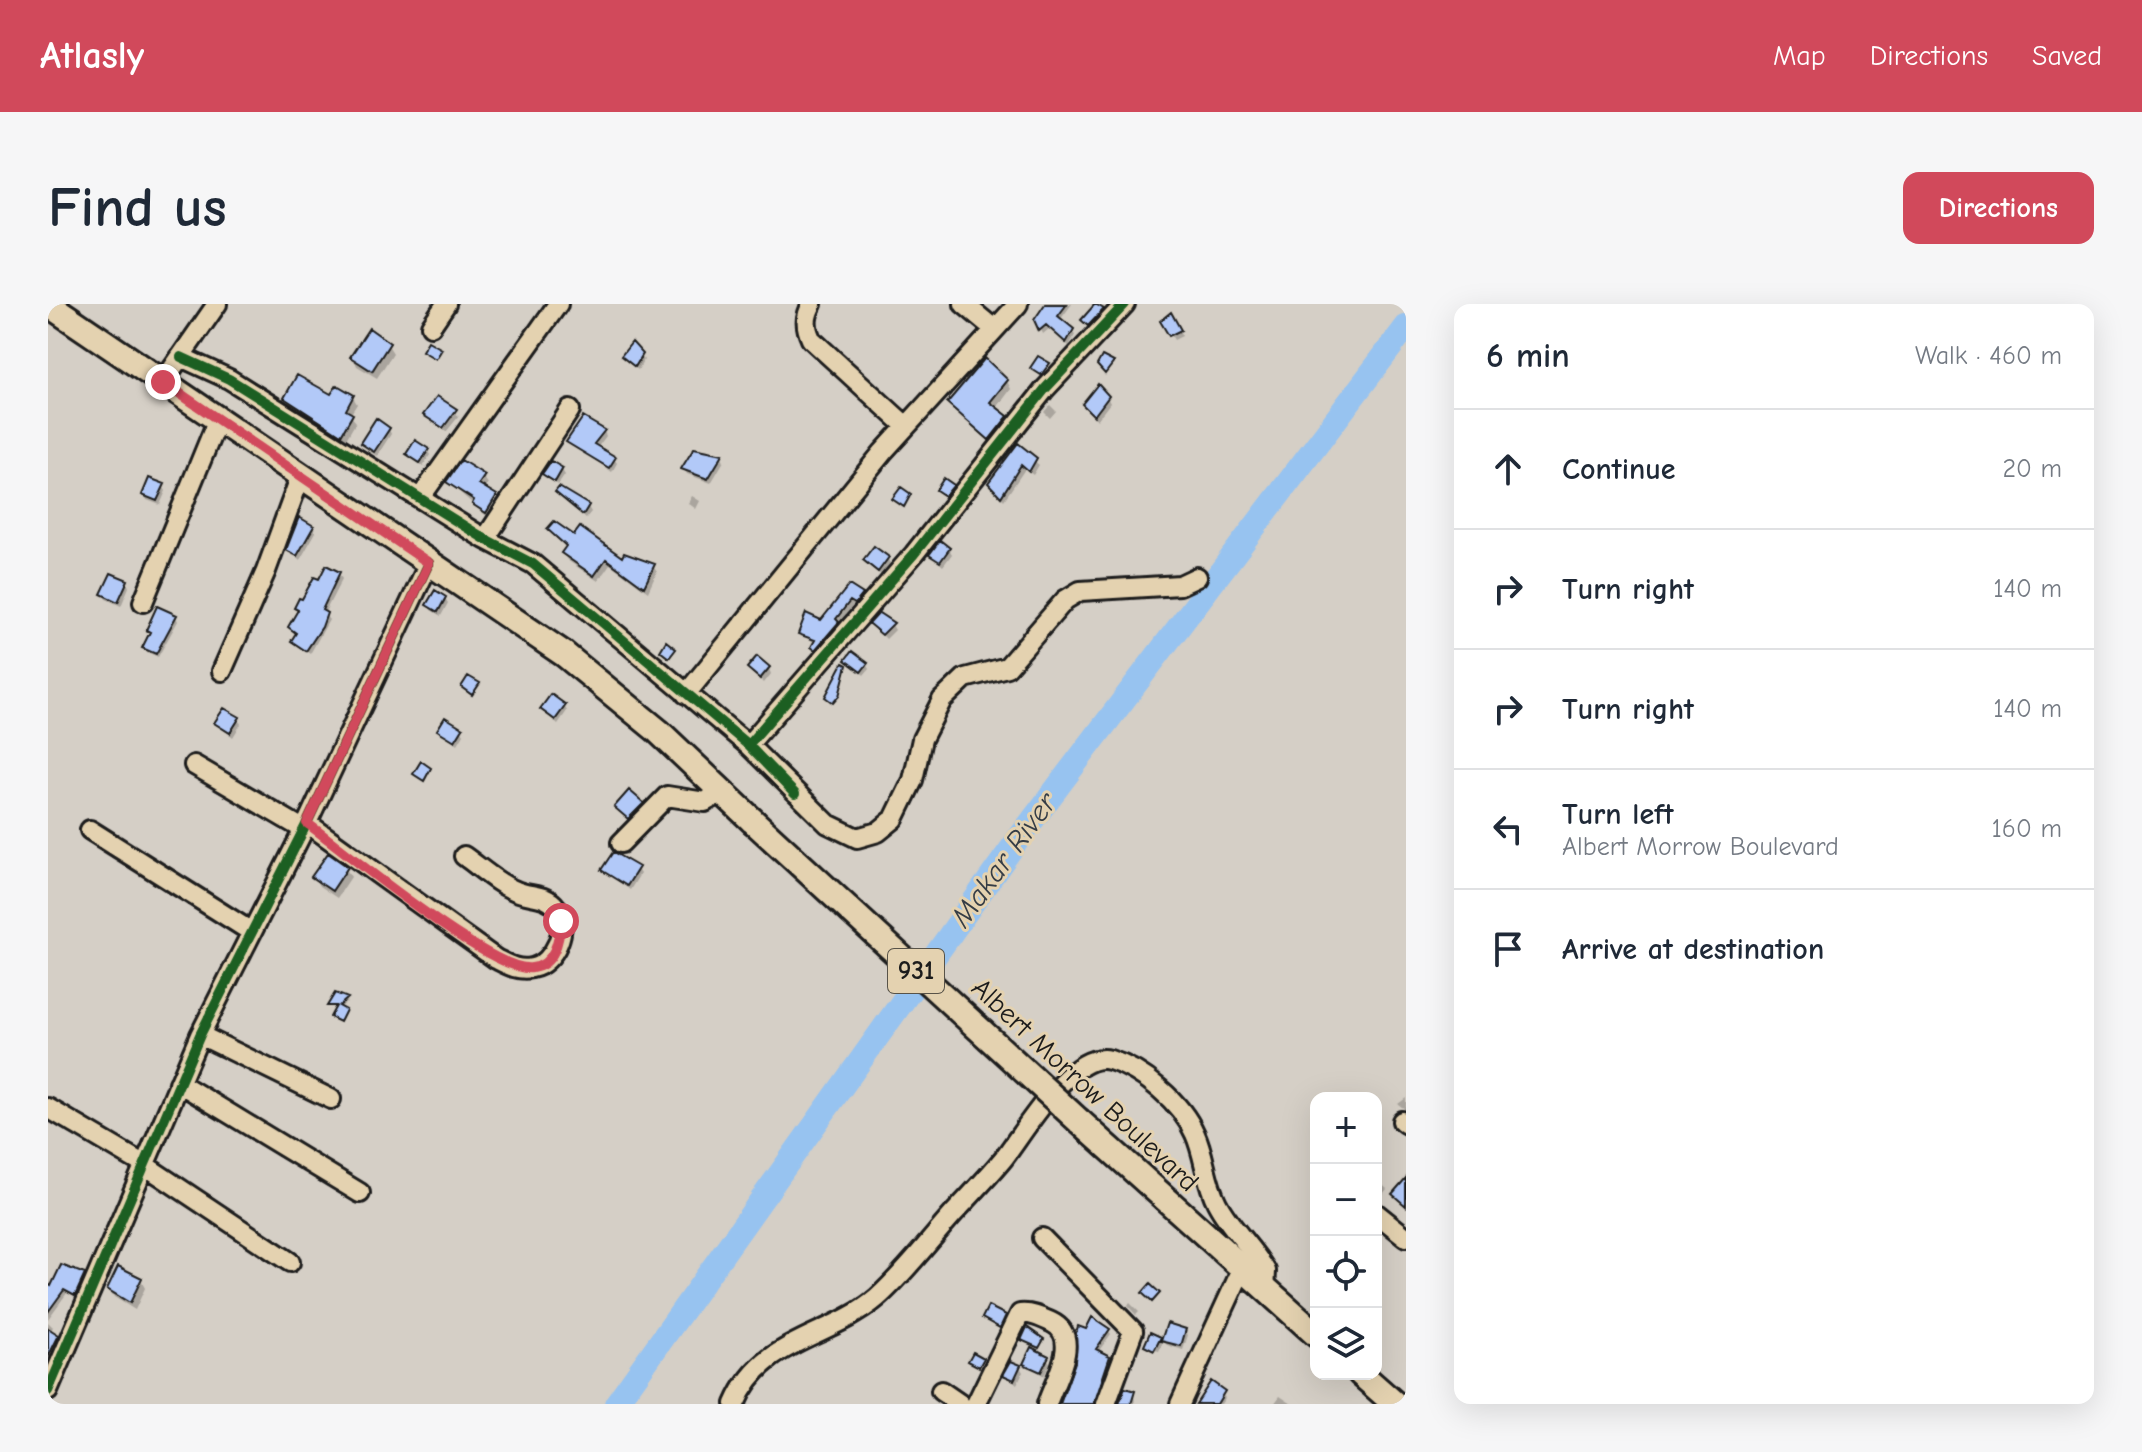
<!DOCTYPE html>
<meta charset="utf-8">
<style>
body{margin:0;font-family:"Comic Neue",sans-serif;background:#f6f6f7;color:#1f2937}
.controls{position:absolute;right:24px;bottom:24px;display:grid;overflow:hidden;border-radius:16px;box-shadow:0 8px 32px #0002}
.controls button{width:72px;height:72px;display:grid;place-items:center;padding:0;border:0;border-bottom:2px solid #e0e1e3;background:#fff;color:#1f2937;font:40px sans-serif}
.stop{position:absolute;width:24px;height:24px;margin:-18px;border:6px solid #d1495b;border-radius:50%;background:#fff}
.stop.end{background:#d1495b;border-color:#fff;box-shadow:0 2px 8px #0008}
.list{margin:0;padding:0;list-style:none}
h2{display:flex;justify-content:space-between;align-items:center;height:104px;margin:0;padding:0 32px;font-size:34px}
h2 small{font-size:26px;font-weight:400;color:#747a83}
.list li{display:grid;grid-template-columns:52px 1fr auto;gap:24px;align-items:center;box-sizing:border-box;height:120px;padding:0 32px;border-top:2px solid #e0e1e3}
.list b{display:block;font-size:30px;white-space:nowrap}
.list p{margin:0;font-size:26px;white-space:nowrap;color:#747a83}
.list em{font-size:26px;font-style:normal;color:#747a83}
.icon{flex:none;width:44px;height:44px;fill:none;stroke:currentColor;stroke-width:2;stroke-linecap:round;stroke-linejoin:round}
.map{position:relative;flex:none;width:1358px;height:1100px;overflow:hidden;border-radius:16px}
header{display:flex;align-items:center;gap:48px;box-sizing:border-box;height:112px;padding:0 40px;background:#d1495b;color:#fff}
header strong{font-size:38px}
nav{display:flex;gap:44px;margin-inline-start:auto;font-size:28px}
.intro{display:flex;align-items:center;justify-content:space-between;box-sizing:border-box;height:192px;padding:0 48px}
h1{margin:0;font-size:56px}
.button{padding:20px 36px;border-radius:16px;background:#d1495b;color:#fff;font-size:28px;font-weight:700}
main{display:flex;gap:48px;padding:0 48px}
aside{flex:1;background:#fff;border-radius:16px;box-shadow:0 8px 32px #0002}
.map>svg:first-child{display:block}
.shadow{fill:#0003}
.lines{fill:none;stroke-linecap:round;stroke-linejoin:round}
.river{stroke:#97c3f0;stroke-width:24}
.building{fill:#b2c9f8;stroke:#1c1c1c;stroke-width:2}
.minor-casing{stroke:#1c1c1c;stroke-width:24}
.major-casing{stroke:#1c1c1c;stroke-width:30}
.minor{stroke:#e4d2b0;stroke-width:18}
.major{stroke:#e4d2b0;stroke-width:24}
.major-bridge-casing{stroke:#1c1c1c;stroke-width:30;stroke-linecap:butt}
.major-bridge{stroke:#e4d2b0;stroke-width:24}
.cycleway-casing{stroke:#e4d2b0;stroke-width:15}
.cycleway{stroke:#1b5e20;stroke-width:10}
.route{stroke:#d1495b;stroke-width:10}
.labels{text-anchor:middle;dominant-baseline:central;stroke-width:6;stroke-linejoin:round;paint-order:stroke}
.shield{fill:#e4d2b0;stroke:#585348;stroke-width:2}
.shield-label{font-size:26px;font-weight:bold;fill:#1c1c1c}
.street-label{font-size:28px;fill:#1c1c1c;stroke:#e4d2b0}
.water-label{font-size:30px;font-style:italic;fill:#353d46;stroke:#e4d2b0}
</style>
<header>
<strong>Atlasly</strong>
<nav><a>Map</a><a>Directions</a><a>Saved</a></nav>
</header>
<div class="intro"><h1>Find us</h1><a class="button">Directions</a></div>
<main>
<div class="map">
<svg width="1358" height="1100" viewBox="0 0 1358 1100">
<rect width="100%" height="100%" fill="#d5cfc6"/>
<filter id="ink" filterUnits="userSpaceOnUse"><feTurbulence type="fractalNoise" baseFrequency=".0125" numOctaves="2"/><feDisplacementMap in="SourceGraphic" scale="16" xChannelSelector="R" yChannelSelector="G"/><feConvolveMatrix kernelMatrix="1 2 1 2 8 2 1 2 1" color-interpolation-filters="sRGB"/></filter>
<g filter="url(#ink)">
<path class="shadow" d="M1005 0H1024L1012 16 1027 31 1021 42 1002 24 995 30 989 17Z
M1054 6 1057 11 1044 26 1036 16Z
M1123 11 1134 32 1126 36 1115 18Z
M340 41 345 49 329 74 309 62 305 53Z
M593 51 596 56 590 66 575 53Z
M959 77 963 85 948 105 963 122 947 142 901 100Z
M305 93 309 100 302 111 308 118 297 137 243 101 238 94Z
M1059 93 1062 99 1049 116 1036 101Z
M389 95 411 112 398 128 378 112Z
M1002 101 1008 107 1002 114 996 108Z
M341 125 343 130 329 152 317 144 314 139Z
M556 127 558 132 549 144 566 155 569 159 564 168 521 138Z
M970 142 991 161 985 171 977 165 956 196 945 184Z
M379 146 382 151 375 162 360 150Z
M674 152 676 157 663 179 639 170 636 165Z
M514 166 517 171 510 181 497 170Z
M435 172 440 180 436 185 451 199 442 215 400 178Z
M115 182 118 187 112 201 99 196 96 190Z
M509 189 540 203 543 208 538 214Z
M644 192 652 197 648 205 640 199Z
M265 223 268 228 252 256 241 246Z
M502 225 575 256 605 262 609 268 600 288 562 260 550 277 519 256 515 249 519 244Z
M901 245 904 250 895 262 883 251Z
M839 254 842 259 833 271 817 257Z
M291 270 294 275 276 310 281 316 262 350 245 337 249 331 242 323 251 309 248 304 271 278Z
M79 278 81 283 73 302 58 295 55 290Z
M802 284 816 296 810 303 805 301 770 349 765 343 768 339 752 330 774 318Z
M397 294 400 299 393 312 383 306 380 301Z
M128 313 130 317 110 353 99 348 97 344 103 331 100 326Z
M824 320 844 321 847 326 838 335Z
M800 356 818 360 821 365 816 371Z
M702 364 721 365 723 370 716 379Z
M516 402 519 407 510 420 494 405Z
M190 414 193 420 185 433 168 419Z
M413 425 416 430 410 440 392 426Z
M594 500 597 505 584 518 572 508Z
M298 565 303 573 289 594 271 582 266 573Z
M589 565 592 570 582 586 556 566Z
M288 692 300 697 291 705 297 710 293 718 284 713 290 704 281 702Z
M1358 794V806L1350 800Z
M1330 877 1339 885 1334 891 1328 886Z
M35 972 38 976 30 995 19 989 0 1015V982L4 985Z
M92 975 97 984 87 1006 66 993 61 985Z
M1082 999 1091 1008 1088 1011 1080 1002Z
M956 1013 959 1018 955 1027 936 1014Z
M0 1018 5 1023 2 1028 12 1036 0 1063Z
M1120 1021 1137 1026 1140 1031 1135 1046 1119 1041 1116 1037 1115 1040Z
M1060 1026 1063 1030 1050 1048 1063 1057 1048 1100H1011L1029 1060Z
M1112 1035 1114 1040 1111 1047 1099 1044Z
M999 1054 1002 1059 996 1072 977 1059Z
M972 1063 975 1068 969 1080 958 1071Z
M1086 1089 1087 1100H1072Z
M1174 1090 1177 1094 1173 1100H1150Z
M1232 1092 1244 1100H1226Z"/>
<g class="lines">
<path class="river" d="M568 1100 971 534 1358 23"/>
</g>
<path class="building" d="M997 0H1019L1010 12 1026 25 1018 39 998 21 991 27 986 16Z
M1047 0 1056 5 1040 22 1033 16Z
M1123 8 1133 26 1121 32 1112 17Z
M321 24 342 39 324 67 302 53Z
M380 37 394 45 388 55 374 47Z
M584 38 595 50 587 63 573 52Z
M990 52 1002 59 993 71 982 64Z
M1054 52 1066 58 1057 70 1049 61Z
M937 54 960 76 942 98 960 112 941 136 899 99Z
M249 71 283 90 289 81 306 91 298 106 305 110 293 131 236 94Z
M1050 80 1061 92 1046 112 1034 100Z
M389 92 409 105 395 124 375 111Z
M535 113 557 126 546 140 568 153 561 164 518 138Z
M328 114 342 124 326 148 312 139Z
M367 136 381 145 372 159 358 150Z
M970 139 989 154 981 168 973 161 953 193 940 179Z
M646 144 675 150 660 175 633 165Z
M413 156 437 171 431 180 449 191 438 209 424 200 426 196 398 178Z
M503 157 515 164 507 178 494 170Z
M101 174 117 180 109 197 94 191Z
M896 174 906 181 897 192 888 186Z
M511 183 541 201 535 211 507 188Z
M853 183 863 190 856 203 844 195Z
M251 213 266 222 249 252 238 246Z
M506 217 526 231 532 223 574 253 576 249 607 260 596 283 558 255 546 272 513 249 518 242 499 225Z
M892 236 902 244 892 258 881 251Z
M826 242 841 253 830 268 815 256Z
M278 261 292 268 274 306 279 309 274 323 258 347 243 337 248 329 240 323 250 306 246 304 251 294 254 295 266 273 271 275Z
M63 269 80 276 70 298 53 290Z
M801 281 815 290 807 300 802 297 788 315 791 318 767 346 763 343 767 336 750 330 758 309 773 316Z
M387 286 398 293 390 308 378 301Z
M109 302 129 311 108 350 94 344 102 328 98 326Z
M831 309 846 319 834 331 821 320Z
M618 337 628 345 621 354 612 347Z
M804 347 820 359 813 368 797 356Z
M709 352 722 363 712 375 699 364Z
M795 359 799 361 791 392 785 399 777 393Z
M420 372 432 379 424 391 413 383Z
M503 390 518 401 507 416 492 405Z
M176 404 192 413 182 429 166 419Z
M397 413 415 424 407 437 389 426Z
M373 457 383 464 376 477 365 470Z
M581 486 596 499 580 515 566 503Z
M565 548 591 563 579 582 553 566Z
M280 549 300 563 284 587 263 573Z
M287 689 300 694 291 702 298 706 292 718 282 713 288 702H279Z
M1358 874V902L1344 890Z
M13 961 37 970 27 992 16 986 0 1008V980L3 982Z
M70 962 94 974 82 999 59 985Z
M1102 980 1112 989 1104 998 1094 989Z
M940 1002 958 1011 952 1024 934 1014Z
M1044 1013 1062 1025 1048 1045 1062 1052 1046 1100H1012L1027 1058 1028 1029 1030 1022 1038 1025Z
M1119 1019 1138 1025 1133 1042 1113 1037Z
M979 1023 996 1035 991 1044 973 1036Z
M0 1024 11 1031 0 1053Z
M1102 1028 1113 1033 1106 1047 1096 1042Z
M983 1043 1001 1052 993 1068 975 1060Z
M925 1048 936 1054 931 1063 920 1057Z
M963 1057 973 1061 966 1076 955 1071Z
M1163 1077 1177 1087 1169 1100H1148Z
M1077 1084 1087 1087 1083 1100H1071Z"/>
<g class="lines">
<defs>
<path id="minor" d="M764 0C757 13 757 22 763 35L858 122
M916 0 945 24
M383 22 398 0
M133 53 181 75 437 235 485 260 700 441 780 520 809 534 830 528 846 515 865 476 874 435 894 396 917 374 959 363 1017 296 1032 287 1132 281 1149 273
M115 78 169 0
M372 194 510 0
M437 235 522 106
M95 298 170 115
M174 367 218 267 253 171
M638 390 835 148 970 0
M700 441 866 250 997 85 1077 0
M146 461 255 525
M259 519 448 655C460 661 470 667 484 664 506 660 523 623 508 603 499 590 482 593 468 587 450 580 433 564 416 552
M42 526 202 627
M573 539 619 492 657 498 675 488
M152 731 283 795
M131 779 312 889
M0 804 95 860 242 958
M1354 817 1358 820
M1328 909 1358 933
M994 934 1085 1027 1058 1100
M0 1087 152 731 259 519 381 259
M893 1087 912 1100
M687 1100C715 1033 781 1035 829 994 857 969 881 937 906 909 923 891 940 873 955 855 975 830 1023 745 1062 756 1095 766 1133 798 1147 830 1157 852 1157 876 1169 899 1182 924 1204 943 1218 967L1217 986
M928 1100 972 1010C984 1009 992 1013 1003 1018 1035 1033 1006 1077 999 1100
M1132 1100 1194 965"/>
<path id="major" d="M0 0 516 350 610 427 705 517
M1031 817 1268 1030
M1313 1070 1347 1100"/>
</defs>
<use href="#minor" class="minor-casing"/>
<use href="#major" class="major-casing"/>
<use href="#minor" class="minor"/>
<use href="#major" class="major"/>
<defs>
<path id="major-bridge" d="M705 517 1031 817"/>
</defs>
<use href="#major-bridge" class="major-bridge-casing"/>
<use href="#major-bridge" class="major-bridge"/>
<defs>
<path id="cycleway" d="M133 53 181 75 437 235 485 260 700 441 747 490
M700 441 866 250 997 85 1077 0
M0 1087 152 731 259 519 381 259"/>
</defs>
<use href="#cycleway" class="cycleway-casing"/>
<use href="#cycleway" class="cycleway"/>
</g>
</g>
<g class="lines" filter="url(#ink)">
<path class="route" d="M115 78 381 259 259 519C295 546 447 671 484 664 507 661 511 636 513 617"/>
</g>
<g class="labels">
<rect class="shield" x="840" y="645" width="56" height="44" rx="6"/>
<g class="shield-label">
<text x="868" y="667">931</text>
</g>
<g class="street-label">
<text transform="translate(1037 781) rotate(43)">Albert Morrow Boulevard</text>
</g>
<g class="water-label">
<text transform="translate(956 556) rotate(-54)">Makar River</text>
</g>
</g>
</svg>
<div class="controls">
<button>+</button>
<button>−</button>
<button><svg class="icon" aria-label="locate" viewBox="0 0 24 24"><circle cx="12" cy="12" r="6"/><path d="M12 2v4M12 18v4M2 12h4M18 12h4"/></svg></button>
<button><svg class="icon" aria-label="layers" viewBox="0 0 24 24"><path d="M12 4l9 5-9 5-9-5zM3 14l9 5 9-5"/></svg></button>
</div>
<div class="stop" style="left:513px;top:617px"></div>
<div class="stop end" style="left:115px;top:78px"></div>
</div>
<aside>
<h2>6 min<small>Walk · 460 m</small></h2>
<ul class="list">
<li><svg class="icon" aria-label="ahead" viewBox="0 0 24 24"><path d="M12 20V5M6 11l6-6 6 6"/></svg><div><b>Continue</b></div><em>20 m</em></li>
<li><svg class="icon" aria-label="right" viewBox="0 0 24 24"><path d="M7 20v-9h11M14 6l5 5-5 5"/></svg><div><b>Turn right</b></div><em>140 m</em></li>
<li><svg class="icon" aria-label="right" viewBox="0 0 24 24"><path d="M7 20v-9h11M14 6l5 5-5 5"/></svg><div><b>Turn right</b></div><em>140 m</em></li>
<li><svg class="icon" aria-label="left" viewBox="0 0 24 24"><path d="M17 20v-9H6M10 6l-5 5 5 5"/></svg><div><b>Turn left</b><p>Albert Morrow Boulevard</p></div><em>160 m</em></li>
<li><svg class="icon" aria-label="arrive" viewBox="0 0 24 24"><path d="M6 21V4h12l-3 4 3 4H6"/></svg><div><b>Arrive at destination</b></div></li>
</ul>
</aside>
</main>
